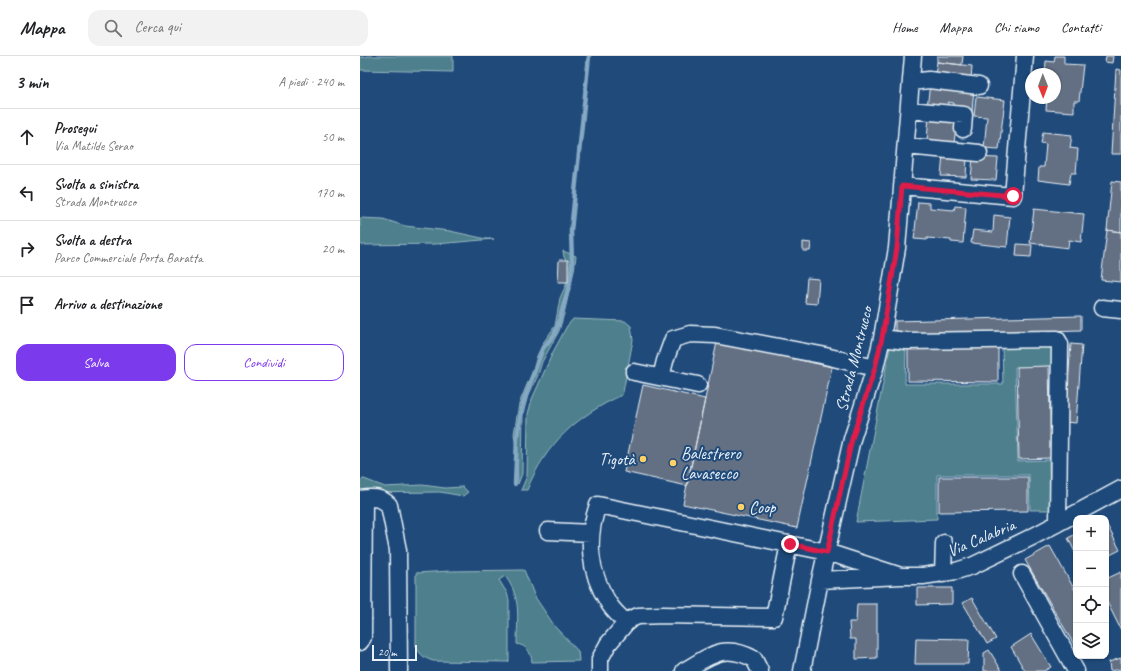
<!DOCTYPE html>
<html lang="it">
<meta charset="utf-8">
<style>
body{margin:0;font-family:Caveat,sans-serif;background:#f2f2f2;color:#202124}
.controls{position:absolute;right:12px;bottom:12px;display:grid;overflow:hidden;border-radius:8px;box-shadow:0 1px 3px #0004}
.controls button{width:36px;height:36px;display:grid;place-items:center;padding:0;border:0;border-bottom:1px solid #e0e0e0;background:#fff;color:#202124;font:20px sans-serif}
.compass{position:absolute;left:665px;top:12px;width:36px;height:36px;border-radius:50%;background:#fff;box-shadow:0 1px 3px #0004;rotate:179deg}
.scale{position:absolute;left:12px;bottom:10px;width:45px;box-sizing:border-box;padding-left:4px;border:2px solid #e8f1f8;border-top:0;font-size:11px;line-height:14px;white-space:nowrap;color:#e8f1f8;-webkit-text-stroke:3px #1f4a7a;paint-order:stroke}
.stop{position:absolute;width:12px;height:12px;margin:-9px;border:3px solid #e11d48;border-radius:50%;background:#fff}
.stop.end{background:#e11d48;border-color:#fff;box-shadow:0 1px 4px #0008}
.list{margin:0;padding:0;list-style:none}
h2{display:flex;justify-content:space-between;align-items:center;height:52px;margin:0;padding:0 16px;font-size:17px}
h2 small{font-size:13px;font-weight:400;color:#757577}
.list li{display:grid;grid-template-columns:26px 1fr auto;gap:12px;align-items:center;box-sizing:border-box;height:56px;padding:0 16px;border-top:1px solid #e0e0e0}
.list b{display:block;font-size:15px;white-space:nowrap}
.list p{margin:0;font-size:13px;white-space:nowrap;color:#757577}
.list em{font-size:13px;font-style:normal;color:#757577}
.actions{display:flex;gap:8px;padding:12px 16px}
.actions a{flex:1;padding:9px 0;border:1px solid #7c3aed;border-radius:12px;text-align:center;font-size:14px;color:#7c3aed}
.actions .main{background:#7c3aed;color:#fff}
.icon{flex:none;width:22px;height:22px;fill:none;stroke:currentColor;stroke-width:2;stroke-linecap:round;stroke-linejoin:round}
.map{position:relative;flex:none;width:761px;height:615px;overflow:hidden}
header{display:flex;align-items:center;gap:24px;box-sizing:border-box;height:56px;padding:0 20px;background:#fff;border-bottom:1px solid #e0e0e0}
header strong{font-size:19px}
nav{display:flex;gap:22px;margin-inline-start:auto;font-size:14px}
.search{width:280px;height:36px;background:#f2f2f2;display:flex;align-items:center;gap:10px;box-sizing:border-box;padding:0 14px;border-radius:12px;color:#757577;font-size:15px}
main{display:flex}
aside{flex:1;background:#fff}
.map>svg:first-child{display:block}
.green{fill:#4e808c;stroke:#9bb8c2}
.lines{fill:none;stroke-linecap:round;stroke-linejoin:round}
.stream{stroke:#85a8c3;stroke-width:4.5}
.building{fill:#646f83;stroke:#e8f1f8}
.minor-casing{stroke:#e8f1f8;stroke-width:19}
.minor{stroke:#1f4a7a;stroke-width:16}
.route{stroke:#e11d48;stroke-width:5}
.poi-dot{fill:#ffd166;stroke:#1f4a7a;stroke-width:1.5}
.labels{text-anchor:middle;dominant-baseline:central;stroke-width:4;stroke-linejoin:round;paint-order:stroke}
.street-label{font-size:17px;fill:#e8f1f8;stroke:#1f4a7a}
.poi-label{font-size:17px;fill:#e8f1f8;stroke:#1f4a7a;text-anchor:start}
</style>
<header>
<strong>Mappa</strong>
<div class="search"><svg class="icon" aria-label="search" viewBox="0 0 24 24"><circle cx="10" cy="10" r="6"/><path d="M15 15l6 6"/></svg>Cerca qui</div>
<nav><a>Home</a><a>Mappa</a><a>Chi siamo</a><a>Contatti</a></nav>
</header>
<main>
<aside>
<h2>3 min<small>A piedi · 240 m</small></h2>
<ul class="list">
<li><svg class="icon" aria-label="ahead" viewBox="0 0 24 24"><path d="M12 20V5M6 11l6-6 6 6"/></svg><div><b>Prosegui</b><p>Via Matilde Serao</p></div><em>50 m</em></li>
<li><svg class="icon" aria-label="left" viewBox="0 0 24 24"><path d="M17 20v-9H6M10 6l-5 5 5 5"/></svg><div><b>Svolta a sinistra</b><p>Strada Montrucco</p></div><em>170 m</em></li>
<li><svg class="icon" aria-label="right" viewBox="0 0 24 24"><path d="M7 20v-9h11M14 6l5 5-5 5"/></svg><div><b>Svolta a destra</b><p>Parco Commerciale Porta Baratta</p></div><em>20 m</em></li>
<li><svg class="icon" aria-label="arrive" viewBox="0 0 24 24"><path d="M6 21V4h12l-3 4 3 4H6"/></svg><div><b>Arrivo a destinazione</b></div></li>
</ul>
<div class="actions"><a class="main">Salva</a><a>Condividi</a></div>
</aside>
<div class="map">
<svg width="761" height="615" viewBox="0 0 761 615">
<rect width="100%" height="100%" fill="#1f4a7a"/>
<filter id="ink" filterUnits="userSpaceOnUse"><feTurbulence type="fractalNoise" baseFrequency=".025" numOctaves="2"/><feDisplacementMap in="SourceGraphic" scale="8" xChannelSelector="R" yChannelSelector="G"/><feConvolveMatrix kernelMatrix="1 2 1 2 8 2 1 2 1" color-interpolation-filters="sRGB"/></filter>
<g filter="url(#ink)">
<path class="green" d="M6 0H93V16L0 14V1H6Z
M0 162 23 163 45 170 90 175 126 183H134L76 188 2 189 0 188Z
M203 195 216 200 214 215 204 258 199 275 182 306 178 319 167 343 163 358 162 418 158 428 157 399 154 378 159 348 173 314 177 300 183 287 195 270 200 242 206 229 207 222 208 208 204 201Z
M213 263 265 265 271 270 273 284 263 336 262 339C217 360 186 387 167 434H161L167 420 168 358 172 343 193 296 207 270Z
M694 289V310L655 311 658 405 689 404 690 454H670L669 419H577V463L496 466 530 291H546L545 328H643L642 290Z
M4 423 25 431 62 429 85 432 103 431 108 436 103 440 80 436 0 437V424Z
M164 514 175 541 196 572 218 595 219 605 172 606C171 596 167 590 157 588 157 561 162 542 145 520L139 524 147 537 149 544V605L148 606 73 605C64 602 60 599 56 590V517L90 515Z"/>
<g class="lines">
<path class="stream" d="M155 428 157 381 162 350 183 292 194 279 198 269 210 226 212 207 211 175 229 0"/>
</g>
<path class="building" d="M577 0H603L602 9 577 6Z
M695 0H704V8L723 9 719 45H714V56L686 54 687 42H695V18H685L686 5 694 6Z
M746 0H753L752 7 745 6Z
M577 6 612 10 611 23 575 19Z
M756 13 761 14V98H751Z
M570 28 614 32 612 56 593 54 594 47 588 46 587 53 567 51Z
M616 41 645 44 639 93 624 92 627 61 614 60Z
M569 59 597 62 594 87 567 85Z
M683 76 712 79 710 92 718 93 716 117H711L709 128 678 124 679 111H684L686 88 681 87Z
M583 99 607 100 606 121 581 120Z
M613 101 638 102 636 124 611 123Z
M752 125 761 126V176L747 174Z
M558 146 570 147V152L594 154 595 150 606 151 603 187 591 186V184L567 182V184L554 183Z
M674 153 724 158 721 186 709 184 708 192 670 187Z
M634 159 650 161 647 191 611 187 613 174 633 176Z
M747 174 761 176V226L741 224Z
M443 186 451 187 450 195H443Z
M657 188 672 189 671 201 656 200Z
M199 204H208V226H198Z
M447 222 459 223 457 248 445 247Z
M721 260V274L535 279V265Z
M357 286 472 311 437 472 323 448Z
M711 288 722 289 716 367 705 366Z
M548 291H638V326L548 325Z
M689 310 691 402 659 403 657 311Z
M283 329 345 343 327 430 264 416Z
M579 421H668V455L579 456Z
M746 467 760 494 746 501Z
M716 478V498L708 482Z
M690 490 716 536V592L665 504Z
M761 516V574L746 544V523Z
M557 532H592V548L557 549Z
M612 542 636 583 627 588 603 547Z
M497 548H517V602L496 603V583H490L489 566H496Z
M671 578 691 611 684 615H665L651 591Z
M556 582 609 583 608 608H555Z
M629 594 642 615H624V597Z
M761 602V613L750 615 749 606Z"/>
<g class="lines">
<defs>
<path id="minor" d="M551 26 569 24 619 30
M549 54 604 59 603 73
M546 90 619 97
M542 130 653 140 665 0
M742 252 761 254
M522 282 546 285 697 283 700 288 698 466
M274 316 338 329
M301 321 305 305 313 283 330 278 355 279 461 299 515 312
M0 443C12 441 21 441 29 449L38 494 39 615
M188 475 231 477
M583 518 584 487
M662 518 716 615
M460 524 541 520H563L596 515 612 510 674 480 761 433
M266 567C260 560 252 554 248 546 229 516 226 482 238 449L467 496 541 520
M0 586 3 581 4 443
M240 615V603L248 588 266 567 271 563 278 560 303 559 414 561 429 488
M324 615C351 599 364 587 394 603L400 615
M442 615 460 524 492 383 515 312 522 282 537 192 553 0"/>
</defs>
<use href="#minor" class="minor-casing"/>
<use href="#minor" class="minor"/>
</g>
</g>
<g class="lines" filter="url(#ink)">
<path class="route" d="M430 488 467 496 492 383 515 312 522 282 537 192 542 130 653 140"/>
</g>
<g class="poi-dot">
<circle cx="283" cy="403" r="4"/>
<circle cx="313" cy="407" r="4"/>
<circle cx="381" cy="451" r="4"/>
</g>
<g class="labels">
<g class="street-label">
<text transform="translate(494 303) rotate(-76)">Strada Montrucco</text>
<text transform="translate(621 482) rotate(-23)">Via Calabria</text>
</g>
<g class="poi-label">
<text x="321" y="397">Balestrero<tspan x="321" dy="20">Lavasecco</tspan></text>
<text x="275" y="403" text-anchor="end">Tigotà</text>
<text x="389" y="451">Coop</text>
</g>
</g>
</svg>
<div class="controls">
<button>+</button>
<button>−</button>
<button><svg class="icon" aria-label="locate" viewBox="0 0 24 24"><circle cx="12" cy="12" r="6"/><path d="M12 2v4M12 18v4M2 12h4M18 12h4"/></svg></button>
<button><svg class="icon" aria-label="layers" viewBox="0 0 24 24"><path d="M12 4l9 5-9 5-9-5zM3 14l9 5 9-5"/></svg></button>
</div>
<svg class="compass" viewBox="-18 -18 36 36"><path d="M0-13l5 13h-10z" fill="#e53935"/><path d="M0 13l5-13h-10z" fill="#757577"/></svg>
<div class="scale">20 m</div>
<div class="stop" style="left:653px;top:140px"></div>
<div class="stop end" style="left:430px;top:488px"></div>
</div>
</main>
